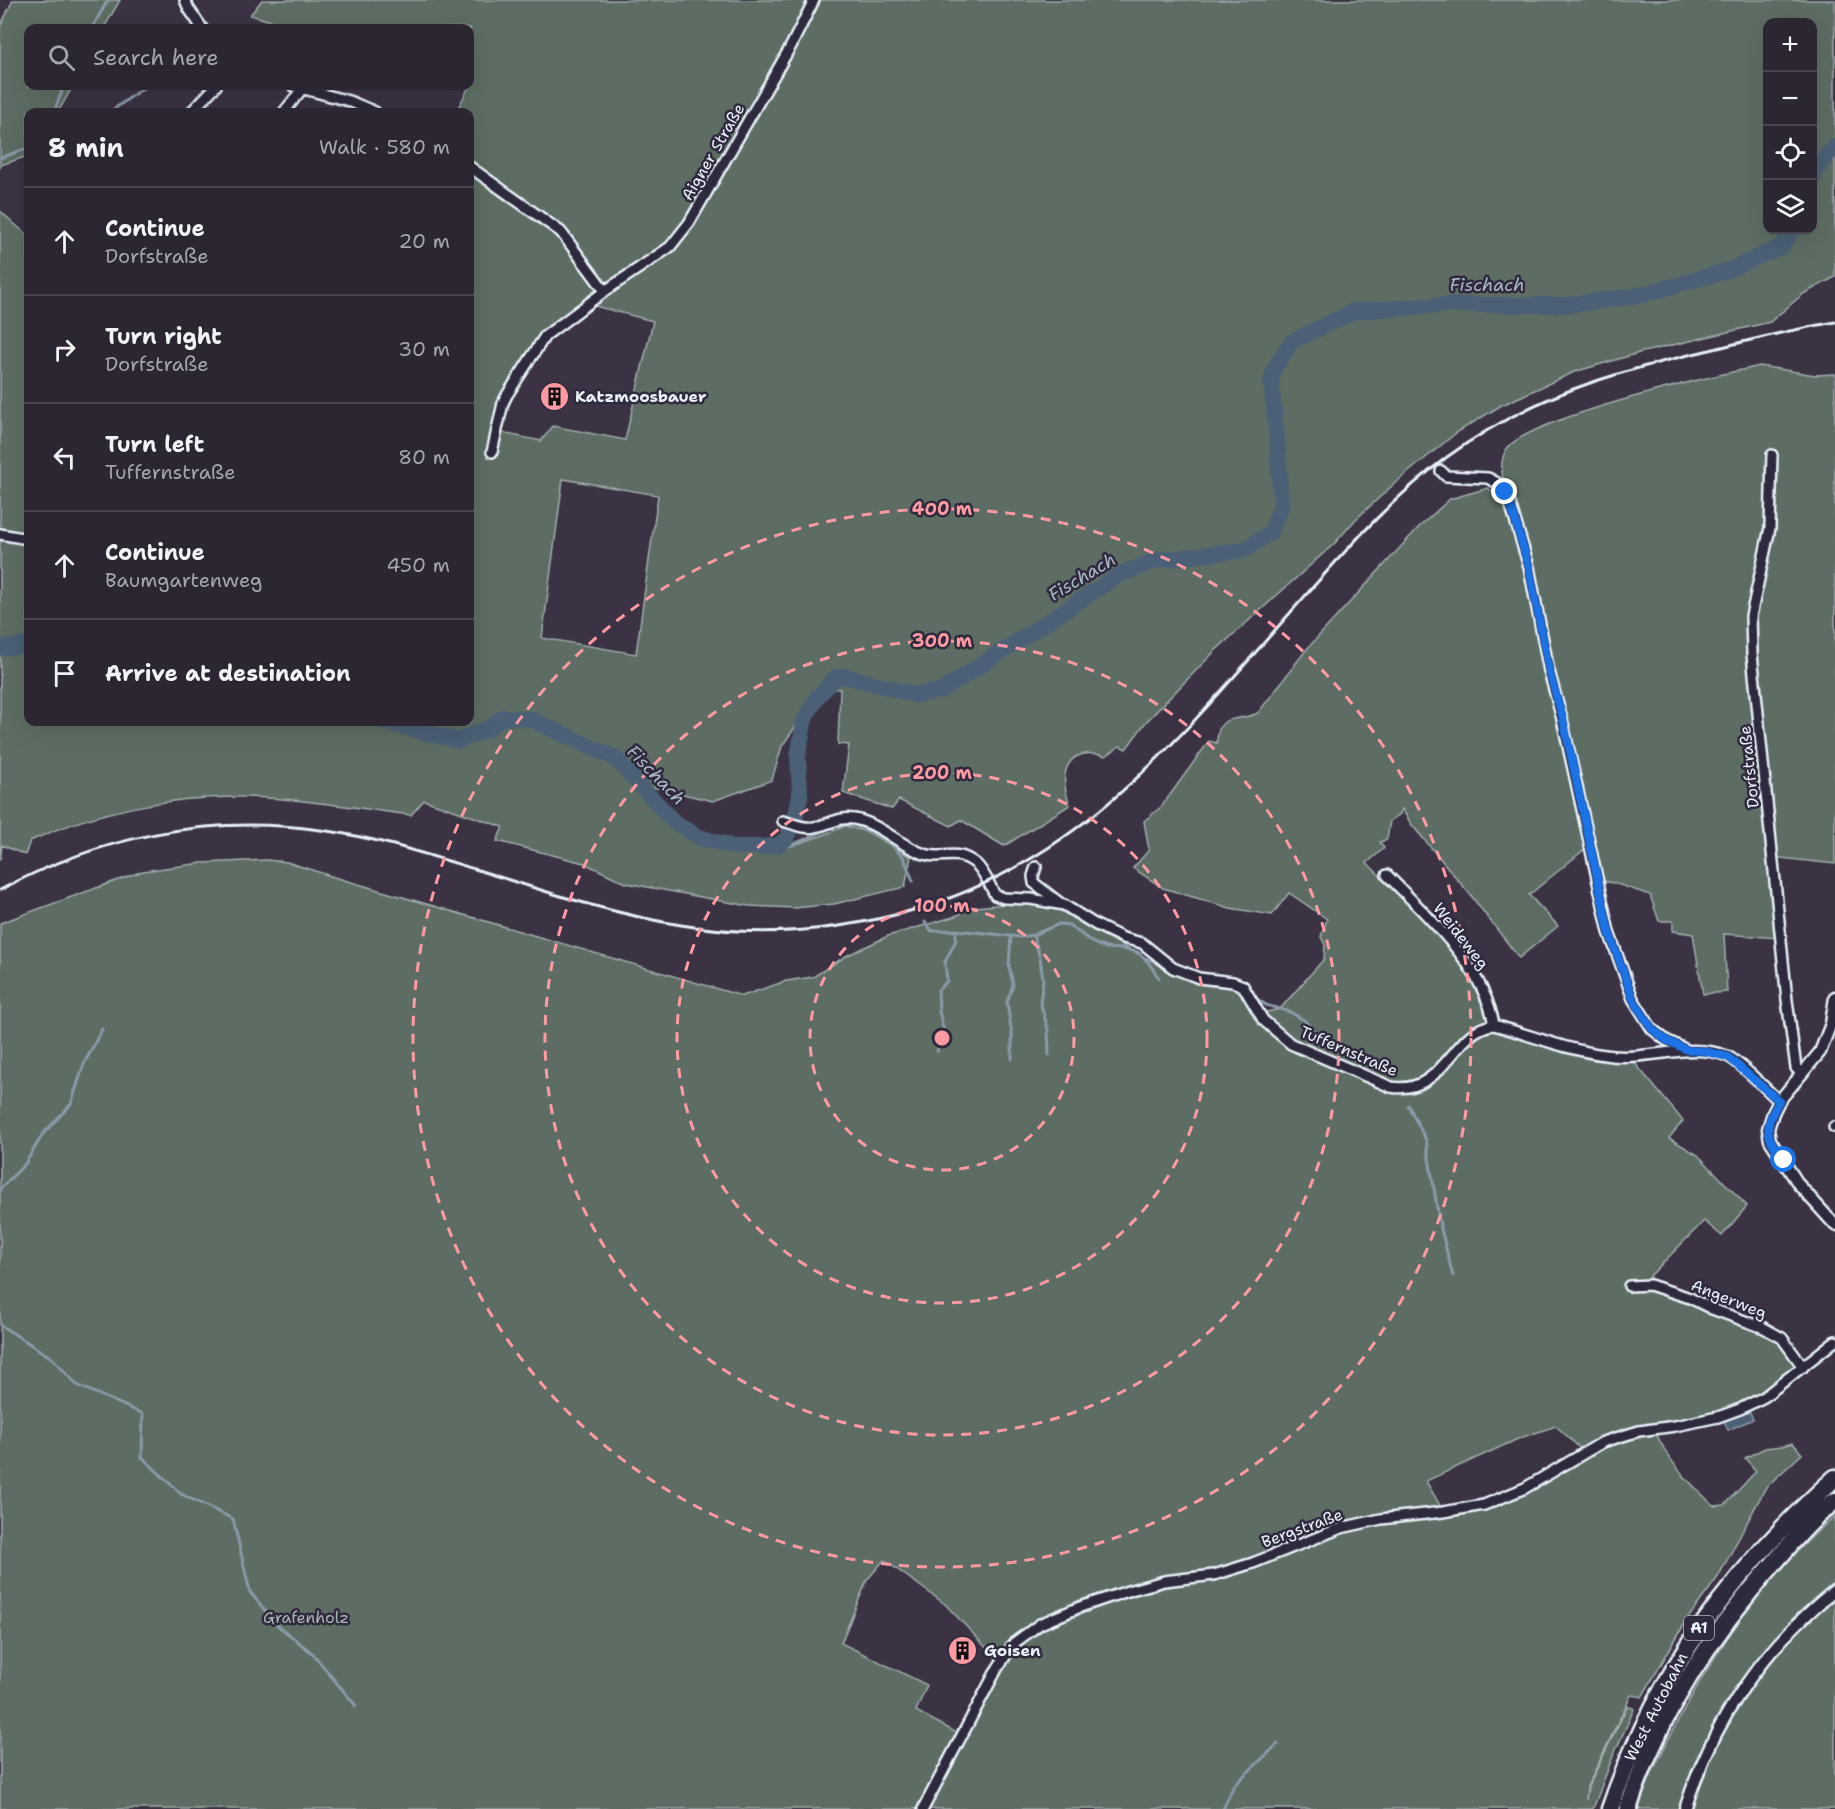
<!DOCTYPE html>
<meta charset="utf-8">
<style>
body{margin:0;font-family:"Shantell Sans",sans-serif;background:#38323e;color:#f1f3f6}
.controls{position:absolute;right:18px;top:18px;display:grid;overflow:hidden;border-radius:12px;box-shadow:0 6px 24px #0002}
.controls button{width:54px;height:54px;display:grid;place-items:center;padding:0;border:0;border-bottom:2px solid #48434d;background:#2c2632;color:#f1f3f6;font:30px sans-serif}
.stop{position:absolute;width:18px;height:18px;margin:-14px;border:4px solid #1a73e8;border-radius:50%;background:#fff}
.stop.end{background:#1a73e8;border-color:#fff;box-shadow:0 2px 6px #0008}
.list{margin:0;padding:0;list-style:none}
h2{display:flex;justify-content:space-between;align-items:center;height:78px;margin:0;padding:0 24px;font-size:26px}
h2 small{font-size:20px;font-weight:400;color:#a6a5ac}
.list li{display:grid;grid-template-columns:39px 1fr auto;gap:18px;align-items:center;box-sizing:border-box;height:108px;padding:0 24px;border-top:2px solid #48434d}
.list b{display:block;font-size:22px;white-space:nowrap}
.list p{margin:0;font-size:20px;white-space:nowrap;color:#a6a5ac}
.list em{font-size:20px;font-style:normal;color:#a6a5ac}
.icon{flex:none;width:33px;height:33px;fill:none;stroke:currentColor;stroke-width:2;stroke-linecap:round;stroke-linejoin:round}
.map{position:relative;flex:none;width:1835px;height:1809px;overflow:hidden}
.search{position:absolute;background:#2c2632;box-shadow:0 6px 24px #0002;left:24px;top:24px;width:450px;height:66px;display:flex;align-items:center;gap:15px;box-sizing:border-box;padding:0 21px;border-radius:12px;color:#a6a5ac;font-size:22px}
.panel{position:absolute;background:#2c2632;box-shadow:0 6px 24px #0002;left:24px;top:108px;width:450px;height:618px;border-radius:12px}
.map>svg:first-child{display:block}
.green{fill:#5d6d64;stroke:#a2afae;stroke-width:1.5;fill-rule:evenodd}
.water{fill:#4b6076;stroke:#8a9aaa;stroke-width:1.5}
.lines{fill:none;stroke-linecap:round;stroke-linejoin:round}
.stream{stroke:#8a9aaa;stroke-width:3}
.river{stroke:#4b6076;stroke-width:16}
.minor-casing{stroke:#e8f1f8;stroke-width:14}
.tertiary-casing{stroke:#e8f1f8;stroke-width:15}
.motorway-casing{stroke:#e8f1f8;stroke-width:21}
.minor{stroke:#2f2a3d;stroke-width:9}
.tertiary{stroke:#2f2a3d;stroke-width:10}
.motorway{stroke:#2f2a3d;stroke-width:16}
.rail{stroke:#e8f1f8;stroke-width:3}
.route{stroke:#1a73e8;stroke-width:8}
.ring{fill:none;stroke:#ff9aa2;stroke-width:3;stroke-dasharray:10 8}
.labels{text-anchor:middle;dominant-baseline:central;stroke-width:5;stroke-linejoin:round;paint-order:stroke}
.shield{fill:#2f2a3d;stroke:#b0b5c0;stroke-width:1.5}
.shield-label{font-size:15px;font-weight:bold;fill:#e8f1f8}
.street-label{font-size:16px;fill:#e8f1f8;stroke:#2f2a3d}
.poi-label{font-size:16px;font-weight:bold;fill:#e8f1f8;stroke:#2f2a3d;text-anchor:start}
.park-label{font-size:16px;fill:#a9b6b5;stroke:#2f2a3d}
.water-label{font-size:18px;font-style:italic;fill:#a9b7c4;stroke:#2f2a3d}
.centre{fill:#ff9aa2;stroke:#2f2a3d;stroke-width:3}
.ring-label{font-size:18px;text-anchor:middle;font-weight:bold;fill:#ff9aa2;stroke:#2f2a3d;stroke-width:5;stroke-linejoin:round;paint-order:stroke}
</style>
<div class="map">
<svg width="1835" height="1809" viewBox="0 0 1835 1809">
<rect width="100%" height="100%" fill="#3b3343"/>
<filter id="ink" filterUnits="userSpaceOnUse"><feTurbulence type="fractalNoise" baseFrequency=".0167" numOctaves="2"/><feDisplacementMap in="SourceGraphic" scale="12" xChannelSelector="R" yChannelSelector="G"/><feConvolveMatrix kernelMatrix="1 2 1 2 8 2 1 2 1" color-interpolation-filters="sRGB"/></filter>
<g filter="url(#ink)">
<path class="green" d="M13 0H120L104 28H28V86H73L58 112H28V156L1 165 0 168V27Z
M262 0H1835V277L1803 294 1770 322 1639 353 1574 372 1500 406 1456 433 1394 484 1355 520 1335 543 1215 651 1146 722 1126 749 1120 746 1106 756C1066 745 1058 773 1070 805L1004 846 961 820 951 826 899 800 892 809 843 793 849 745 838 744 840 689H822L782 746 772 780 713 801 626 781 699 839 733 852 778 850 821 836 845 826 868 832 911 857 905 887 834 904 795 908 749 906 626 883 584 863 497 841 503 827 424 800 411 815C356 808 299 798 243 797 171 796 95 811 30 841L25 855 2 845 0 860V211L28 236V722H470V112H456L471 83 474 72 470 69V28H296L250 15ZM1768 22H1812V230H1768ZM591 305 653 321 625 440 553 426 541 441 502 433 508 401 547 338ZM563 479 658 495 636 654 542 638Z
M1760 366 1815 375 1835 374V864L1771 857 1779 938 1724 934 1727 992 1703 994 1693 934 1673 931V921H1659L1650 895 1614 883 1601 881 1591 844 1529 895 1558 926 1519 958 1469 893 1412 825 1402 809 1400 814 1390 821 1387 839 1380 842 1384 848 1367 863C1409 904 1478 962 1489 1021L1605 1059 1634 1062 1683 1121 1669 1138 1698 1155 1747 1206 1722 1236 1704 1221 1650 1276 1651 1289 1762 1330 1781 1342 1795 1360 1796 1368 1758 1395 1742 1403 1725 1410 1675 1422 1627 1429 1582 1450 1556 1426 1520 1438 1426 1481 1442 1509 1353 1521 1323 1530 1250 1561 1052 1616 996 1658 945 1604 884 1560 867 1580 841 1643 927 1685 916 1711 957 1733 916 1809H0V923L143 871 202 863 266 860 287 862 334 877 742 996 786 981 813 977 846 956 888 936 953 917 975 907 1015 903 1056 908 1089 928 1196 984 1238 988 1262 1013 1280 1009 1324 959 1325 945 1321 937 1327 919 1289 893 1272 915 1230 908 1163 888 1133 868 1149 850 1144 821 1162 806 1209 741 1217 743C1217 711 1238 723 1258 713L1306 650 1419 527 1450 499 1488 488 1501 499 1510 498C1504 484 1497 466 1506 450 1524 419 1717 375 1760 366Z
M1655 1431C1670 1465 1688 1481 1714 1506L1725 1505 1756 1471 1745 1458 1765 1448 1782 1446 1793 1443 1802 1454 1766 1487 1718 1577 1686 1621 1642 1697 1631 1695 1587 1787 1586 1800 1588 1787 1628 1705 1634 1709 1611 1761 1593 1809H925L1004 1664 1026 1640 1041 1630 1138 1592 1227 1576 1355 1527 1458 1515 1483 1509 1512 1498 1601 1447Z
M1835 1516V1809H1639C1647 1780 1662 1752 1676 1725 1716 1647 1767 1574 1835 1516Z"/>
<path class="water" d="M1749 1410 1753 1419 1728 1430 1724 1421Z"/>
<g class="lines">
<path class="stream" d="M92 28 108 0
M54 112 64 86
M110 112 146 86
M0 158 28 148
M778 845H792L836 826 854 825 887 840 904 858 913 881
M925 922 932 931 956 930 1020 937 1033 935 1059 924 1069 925 1093 943 1106 948 1123 949 1138 952 1148 962 1159 978
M1033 935 1040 957 1043 981 1040 1002 1048 1029 1049 1055
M1011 936 1009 965 1013 985 1007 1002 1012 1035V1059
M1253 996 1266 1005 1290 1012 1304 1020 1315 1033 1335 1046
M937 1051 944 1032 939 1011 938 990 947 981 945 962 956 940V930
M1408 1105 1426 1140 1440 1225 1453 1276
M0 1189 25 1164 43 1134 71 1104 84 1064 102 1029
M0 1325 52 1358 77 1385 143 1414 142 1457 181 1494 233 1519 250 1592 275 1623 312 1653 356 1706
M1223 1809 1234 1785 1278 1744"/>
<path class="river" d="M1812 181 1818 167 1835 146
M0 648 28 645
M385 722 458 741 489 728 503 717 530 719 615 758 674 822 699 837 734 847H764L778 845 787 838 795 818 800 796 798 755 805 718 818 696 836 677 846 676 915 695 941 691 1119 575 1157 560 1244 550 1270 533 1281 507 1278 448 1271 382 1274 369 1291 342 1354 311 1443 305H1569L1641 295 1726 271 1781 247 1792 230"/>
<defs>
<path id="minor" d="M185 0 189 9 202 28
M293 86 349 101 375 112
M191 112 216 86
M284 112 302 89
M470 167 561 232 605 291
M492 452 503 403 507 395 545 336 605 291 670 247 689 223 791 46 814 0
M1772 455 1770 528 1751 616 1752 654 1787 1000 1796 1068 1802 1074
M1441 471 1446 476 1488 478 1499 484 1510 503 1529 567 1549 671 1562 719 1609 932 1633 999 1652 1029 1666 1040 1687 1050
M0 534 28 539
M783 821C793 824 804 829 814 827 828 825 840 816 854 819 880 823 900 846 924 854 944 861 954 847 976 864 984 871 990 886 995 895L1004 898 1031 899 1064 905 1096 925 1123 938 1142 943 1173 968 1199 978 1233 982 1243 986 1263 1020 1291 1044 1391 1087C1445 1096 1453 1028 1494 1025 1530 1035 1567 1050 1605 1055 1645 1062 1690 1041 1727 1056 1739 1061 1768 1091 1779 1101
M1036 867 1033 876 1034 883 1060 903
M1387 875C1428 917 1484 966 1494 1025
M1834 1127H1835
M1629 1286 1650 1285 1690 1298 1712 1309 1764 1328 1782 1338 1803 1367
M923 1809 997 1669 1014 1643 1040 1624 1080 1607 1131 1590 1164 1581 1214 1575 1253 1563 1341 1528 1381 1519 1443 1512 1484 1505 1525 1488 1603 1442 1639 1431 1675 1426 1718 1417 1740 1409 1764 1397 1835 1341"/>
<path id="tertiary" d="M1835 997 1831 1024 1820 1052 1779 1101 1773 1113 1768 1129 1770 1140 1799 1185 1835 1225
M1685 1809C1714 1719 1761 1650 1835 1590"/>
<path id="motorway" d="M1610 1809C1656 1675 1730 1572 1835 1478
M1628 1809C1657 1717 1710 1635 1774 1563 1793 1541 1812 1518 1835 1501"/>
</defs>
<use href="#minor" class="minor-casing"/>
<use href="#tertiary" class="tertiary-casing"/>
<use href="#motorway" class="motorway-casing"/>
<use href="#minor" class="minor"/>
<use href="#tertiary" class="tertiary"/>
<use href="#motorway" class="motorway"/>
<path class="rail" d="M0 890C99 837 208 814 320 830 375 837 428 855 481 871 547 892 612 914 681 925 760 938 841 931 917 909 1092 858 1197 717 1313 587 1354 541 1397 494 1447 457 1530 396 1614 372 1714 349 1754 339 1794 329 1835 322"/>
</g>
</g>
<g class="lines" filter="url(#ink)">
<path class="route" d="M1505 492 1510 503 1529 567 1549 671 1563 719 1609 932 1633 999 1652 1029 1666 1040 1687 1050 1704 1051 1728 1057 1779 1101C1763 1130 1765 1134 1784 1160"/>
</g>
<g class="ring">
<circle cx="942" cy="1038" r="132"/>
<circle cx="942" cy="1038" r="265"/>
<circle cx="942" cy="1038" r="397"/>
<circle cx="942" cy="1038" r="529"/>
</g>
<defs>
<symbol id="building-disc" viewBox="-11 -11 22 22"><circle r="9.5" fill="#ff9aa2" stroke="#2f2a3d"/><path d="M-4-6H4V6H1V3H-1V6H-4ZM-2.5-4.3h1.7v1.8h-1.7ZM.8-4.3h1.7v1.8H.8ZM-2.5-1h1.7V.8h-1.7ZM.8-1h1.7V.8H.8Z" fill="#111"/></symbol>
</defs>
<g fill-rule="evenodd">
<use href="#building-disc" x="538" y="380" width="33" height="33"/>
<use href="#building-disc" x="946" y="1634" width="33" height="33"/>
</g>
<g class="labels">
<rect class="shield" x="1684" y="1616" width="30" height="24" rx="4.5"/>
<g class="shield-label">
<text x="1699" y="1628">A1</text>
</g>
<g class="street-label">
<text transform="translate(713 152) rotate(-60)">Aigner Straße</text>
<text transform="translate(1749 767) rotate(-96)">Dorfstraße</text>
<text transform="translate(1461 936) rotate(52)">Weideweg</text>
<text transform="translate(1349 1051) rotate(23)">Tuffernstraße</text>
<text transform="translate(1729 1299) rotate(22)">Angerweg</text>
<text transform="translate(1302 1528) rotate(-20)">Bergstraße</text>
<text transform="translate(1656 1707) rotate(-63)">West Autobahn</text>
</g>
<g class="poi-label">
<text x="575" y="396">Katzmoosbauer</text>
<text x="984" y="1650">Goisen</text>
</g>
<g class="park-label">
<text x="306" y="1617">Grafenholz</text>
</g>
<g class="water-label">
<text x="1487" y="285">Fischach</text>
<text transform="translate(1082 577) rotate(-31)">Fischach</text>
<text transform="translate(656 775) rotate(46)">Fischach</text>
</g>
</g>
<circle cx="942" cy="1038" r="9" class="centre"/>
<g class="ring-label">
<text x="942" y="515">400 m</text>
<text x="942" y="647">300 m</text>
<text x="942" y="779">200 m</text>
<text x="942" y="912">100 m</text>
</g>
</svg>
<div class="controls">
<button>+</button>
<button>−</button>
<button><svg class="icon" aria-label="locate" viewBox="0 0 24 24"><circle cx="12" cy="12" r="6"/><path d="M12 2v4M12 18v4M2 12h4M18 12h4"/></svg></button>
<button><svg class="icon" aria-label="layers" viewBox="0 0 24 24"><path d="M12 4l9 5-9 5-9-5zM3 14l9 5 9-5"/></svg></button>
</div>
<div class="stop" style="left:1784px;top:1160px"></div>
<div class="stop end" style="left:1505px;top:492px"></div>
<div class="search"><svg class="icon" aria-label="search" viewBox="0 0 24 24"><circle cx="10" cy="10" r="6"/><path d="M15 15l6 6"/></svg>Search here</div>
<section class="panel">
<h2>8 min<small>Walk · 580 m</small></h2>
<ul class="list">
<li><svg class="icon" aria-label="ahead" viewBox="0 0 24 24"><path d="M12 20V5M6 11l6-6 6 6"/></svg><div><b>Continue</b><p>Dorfstraße</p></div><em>20 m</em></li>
<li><svg class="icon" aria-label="right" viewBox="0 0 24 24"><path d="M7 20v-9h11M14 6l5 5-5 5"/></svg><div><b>Turn right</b><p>Dorfstraße</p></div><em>30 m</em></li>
<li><svg class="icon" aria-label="left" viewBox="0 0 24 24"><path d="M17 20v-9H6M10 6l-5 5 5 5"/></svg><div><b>Turn left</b><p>Tuffernstraße</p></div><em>80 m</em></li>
<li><svg class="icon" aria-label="ahead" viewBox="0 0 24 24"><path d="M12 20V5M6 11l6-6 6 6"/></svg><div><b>Continue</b><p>Baumgartenweg</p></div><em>450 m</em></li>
<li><svg class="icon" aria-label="arrive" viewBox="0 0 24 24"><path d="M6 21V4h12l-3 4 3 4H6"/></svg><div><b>Arrive at destination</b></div></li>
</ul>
</section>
</div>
